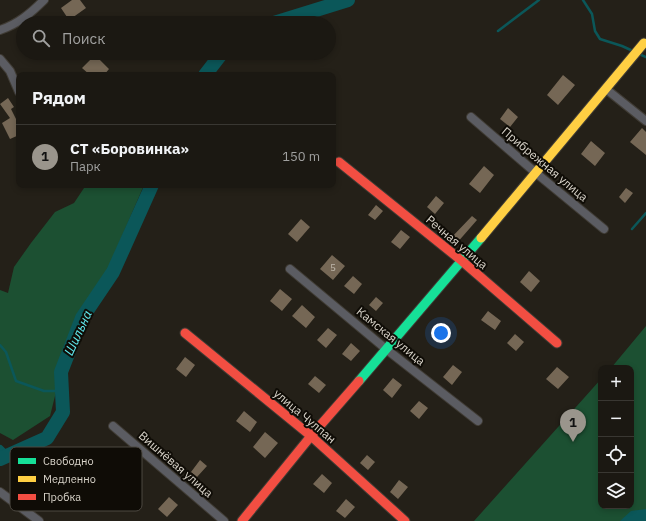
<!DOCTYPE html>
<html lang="ru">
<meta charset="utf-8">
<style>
body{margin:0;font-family:"IBM Plex Sans",sans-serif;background:#24211b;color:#f1f3f6}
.controls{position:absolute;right:12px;bottom:12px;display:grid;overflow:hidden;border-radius:8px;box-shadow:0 2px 6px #0003}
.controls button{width:36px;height:36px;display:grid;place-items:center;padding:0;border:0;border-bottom:1px solid #393732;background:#1b1812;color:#f1f3f6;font:20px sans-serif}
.you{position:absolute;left:441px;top:333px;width:14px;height:14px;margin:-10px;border:3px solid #fff;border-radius:50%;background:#1a73e8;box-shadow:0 0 0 6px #1a73e833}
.badge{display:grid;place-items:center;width:26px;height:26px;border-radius:50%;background:#9a958c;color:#111;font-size:13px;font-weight:700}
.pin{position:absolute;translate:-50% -33px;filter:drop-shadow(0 1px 2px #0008)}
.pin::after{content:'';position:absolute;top:21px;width:14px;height:12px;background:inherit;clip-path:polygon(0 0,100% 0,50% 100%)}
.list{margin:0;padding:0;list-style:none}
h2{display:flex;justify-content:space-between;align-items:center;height:52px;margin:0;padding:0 16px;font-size:17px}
h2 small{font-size:13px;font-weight:400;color:#a0a09f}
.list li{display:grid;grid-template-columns:26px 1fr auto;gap:12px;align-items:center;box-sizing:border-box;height:64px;padding:0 16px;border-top:1px solid #393732}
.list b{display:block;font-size:15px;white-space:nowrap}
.list p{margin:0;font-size:13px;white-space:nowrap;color:#a0a09f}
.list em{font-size:13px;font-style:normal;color:#a0a09f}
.icon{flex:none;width:22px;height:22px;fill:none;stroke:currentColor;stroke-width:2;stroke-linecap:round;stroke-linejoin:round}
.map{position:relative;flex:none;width:646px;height:521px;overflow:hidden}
.search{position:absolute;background:#1b1812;box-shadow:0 2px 6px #0003;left:16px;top:16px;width:320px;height:44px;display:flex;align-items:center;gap:10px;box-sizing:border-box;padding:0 14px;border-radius:22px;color:#a0a09f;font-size:15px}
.panel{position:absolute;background:#1b1812;box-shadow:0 2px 6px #0003;left:16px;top:72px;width:320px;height:116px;border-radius:8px}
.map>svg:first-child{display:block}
.green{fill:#1c5032}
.water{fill:#0b5759}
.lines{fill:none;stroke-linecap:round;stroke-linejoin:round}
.stream{stroke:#0b5759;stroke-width:2.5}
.canal{stroke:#0b5759;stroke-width:8}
.river{stroke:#0b5759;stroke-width:14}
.building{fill:#756755}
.street-casing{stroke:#403c35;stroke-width:10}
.fast-casing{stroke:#403c35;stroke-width:11}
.slow-casing{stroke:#403c35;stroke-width:11}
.jam-casing{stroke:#403c35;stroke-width:11}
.street{stroke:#5b5c62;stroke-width:8}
.fast{stroke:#16e098;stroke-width:9}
.slow{stroke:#ffcf43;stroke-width:9}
.jam{stroke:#f24e42;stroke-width:9}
.labels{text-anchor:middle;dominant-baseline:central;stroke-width:4;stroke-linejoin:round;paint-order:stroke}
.number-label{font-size:10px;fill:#c0b9ad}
.street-label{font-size:12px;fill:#d9d4ca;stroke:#0f0c06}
.water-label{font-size:13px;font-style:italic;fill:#61ebf0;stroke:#0f0c06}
.key{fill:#0f0c06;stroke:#4c4841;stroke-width:1}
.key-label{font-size:11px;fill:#d9d4ca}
</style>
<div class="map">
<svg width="646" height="521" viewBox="0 0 646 521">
<rect width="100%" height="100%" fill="#242018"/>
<path class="green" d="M86 185H144L107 271 79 316 61 372 50 416 13 440 0 433V290L8 293 14 267 31 243 55 212 74 203Z
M646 326V521H474L601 379V506H631V368H611Z"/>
<path class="water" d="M646 509V521H620L631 511Z"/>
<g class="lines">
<path class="stream" d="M583 0 592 14 595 31 600 39 622 46 633 51
M498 31 539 0
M639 54 646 57
M632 229 646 213
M0 345 6 352 16 381 44 391H62"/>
<path class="canal" d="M0 449 7 456"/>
<path class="river" d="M274 23 348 0
M205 75 222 53
M0 459 47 438 63 412 61 372 82 318 113 272 152 185"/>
</g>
<path class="building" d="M72 0H80L86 8 72 18 67 17 61 8Z
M95 55 109 69 104 75H90L82 68Z
M563 75 575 85 558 105 547 95Z
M8 98 14 107 11 109 19 125V135L10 139 2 123 10 118 0 104Z
M508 108 518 117 510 127 500 119Z
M642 128 646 132V155L630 142Z
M591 141 605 153 595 166 581 154Z
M484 166 494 175 480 193 469 184Z
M626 188 633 193 625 203 619 197Z
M436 196 444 203 435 214 427 207Z
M376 205 383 211 375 220 368 215Z
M472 216 477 220 456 244 450 239Z
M301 219 310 227 297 242 288 234Z
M401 230 410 237 400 249 391 242Z
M332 255 345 266 333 280 320 269Z
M529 271 540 281 531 292 520 282Z
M353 276 362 284 354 294 344 286Z
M280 289 292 299 282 311 270 301Z
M376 297 383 303 376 311 369 305Z
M302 305 315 317 306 328 292 316Z
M488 311 501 321 495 330 481 320Z
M328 328 337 335 326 348 317 340Z
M515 334 524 342 516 351 507 343Z
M351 343 360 351 351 361 342 354Z
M185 357 195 365 186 377 176 369Z
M453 365 462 372 452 385 443 377Z
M557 367 569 377 558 389 546 379Z
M315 376 326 385 319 393 308 384Z
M393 378 402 385 392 398 383 390Z
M419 401 428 408 419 419 410 411Z
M244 411 257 422 250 432 236 421Z
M265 432 278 443 265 458 253 447Z
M367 455 375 462 368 470 360 463Z
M200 460 207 466 197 477 191 472Z
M322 474 332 483 324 493 313 484Z
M399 480 408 487 398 499 390 492Z
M169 497 178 505 167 517 158 509Z
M346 499 355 507 345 518 336 511Z"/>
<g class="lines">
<defs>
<path id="street" d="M0 30C18 24 31 13 44 0
M0 59 10 71 19 92
M606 89 646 121
M471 117 536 173 604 229
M290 269 386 349 478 421
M113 426 224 521
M0 492 39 521"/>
<path id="fast" d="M359 381 481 238"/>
<path id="slow" d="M481 238 644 43"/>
<path id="jam" d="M339 162 462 261 557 343
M185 333 311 436 405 521
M242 521 311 436 359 381"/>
</defs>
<use href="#street" class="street-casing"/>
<use href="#fast" class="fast-casing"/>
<use href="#slow" class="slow-casing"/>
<use href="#jam" class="jam-casing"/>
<use href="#street" class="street"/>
<use href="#fast" class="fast"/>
<use href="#slow" class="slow"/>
<use href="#jam" class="jam"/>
</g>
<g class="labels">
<g class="number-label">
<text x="333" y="267">5</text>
</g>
<g class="street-label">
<text transform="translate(545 164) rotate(40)">Прибрежная улица</text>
<text transform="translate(457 242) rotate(40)">Речная улица</text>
<text transform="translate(391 336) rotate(39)">Камская улица</text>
<text transform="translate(305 416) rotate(40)">улица Чулпан</text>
<text transform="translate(176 464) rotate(41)">Вишнёвая улица</text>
</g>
<g class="water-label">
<text transform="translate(78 333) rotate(-65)">Шильна</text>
</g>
</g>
<rect x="10" y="447" width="132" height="64" rx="6" class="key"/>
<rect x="18" y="458" width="18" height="6" fill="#16e098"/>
<rect x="18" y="476" width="18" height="6" fill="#ffcf43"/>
<rect x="18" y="494" width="18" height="6" fill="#f24e42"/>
<g class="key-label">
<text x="43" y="465">Свободно</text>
<text x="43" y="483">Медленно</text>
<text x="43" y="501">Пробка</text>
</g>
</svg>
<div class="controls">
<button>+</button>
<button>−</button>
<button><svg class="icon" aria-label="locate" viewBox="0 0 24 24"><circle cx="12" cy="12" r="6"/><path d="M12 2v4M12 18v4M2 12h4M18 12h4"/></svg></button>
<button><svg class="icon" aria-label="layers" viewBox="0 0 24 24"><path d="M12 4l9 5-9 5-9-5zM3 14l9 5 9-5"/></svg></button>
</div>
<div class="you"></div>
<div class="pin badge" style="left:573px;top:442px">1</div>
<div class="search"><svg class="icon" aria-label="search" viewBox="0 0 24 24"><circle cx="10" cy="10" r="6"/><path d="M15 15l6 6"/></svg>Поиск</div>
<section class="panel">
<h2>Рядом<small></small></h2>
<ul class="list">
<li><span class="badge">1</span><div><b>СТ «Боровинка»</b><p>Парк</p></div><em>150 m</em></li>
</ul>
</section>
</div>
